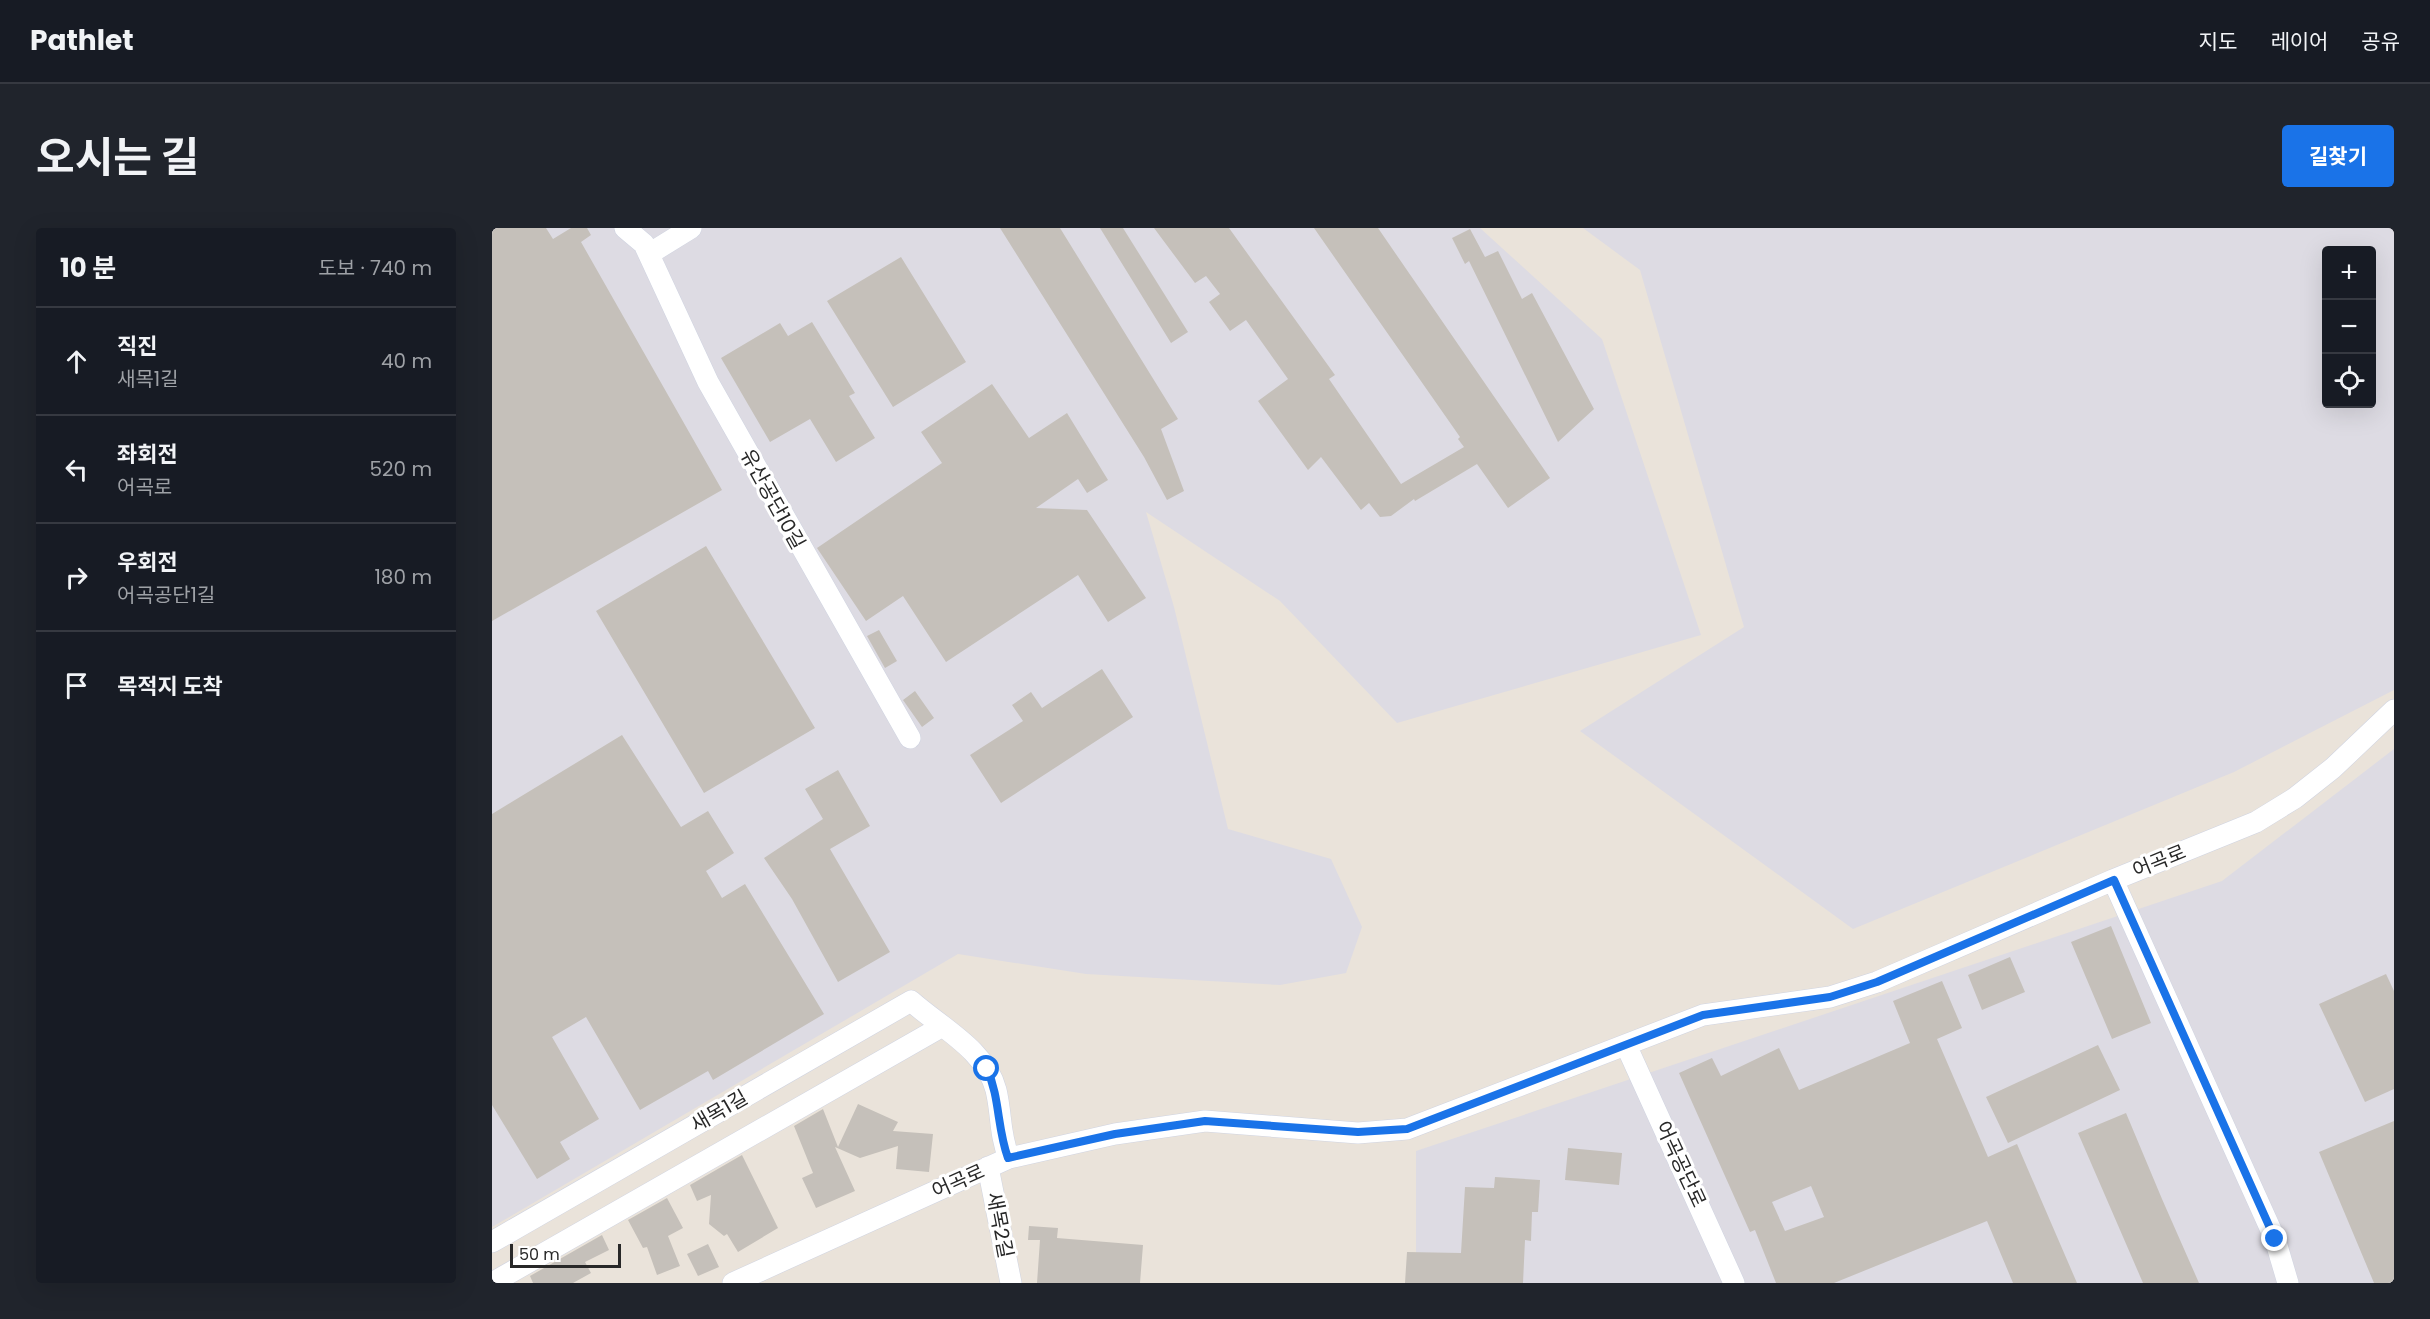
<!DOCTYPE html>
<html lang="ko">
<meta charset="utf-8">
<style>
body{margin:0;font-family:Poppins,"Noto Sans KR",sans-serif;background:#20242c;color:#f1f3f6}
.controls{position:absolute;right:18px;top:18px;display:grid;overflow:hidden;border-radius:6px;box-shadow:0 6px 24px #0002}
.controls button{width:54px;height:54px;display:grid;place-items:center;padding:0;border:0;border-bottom:2px solid #363941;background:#171b24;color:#f1f3f6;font:30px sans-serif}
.scale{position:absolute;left:18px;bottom:15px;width:111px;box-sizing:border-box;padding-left:6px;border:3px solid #282828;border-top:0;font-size:16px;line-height:21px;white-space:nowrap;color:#282828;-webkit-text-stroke:4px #fff;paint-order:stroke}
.stop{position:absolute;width:18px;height:18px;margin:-14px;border:4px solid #1a73e8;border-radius:50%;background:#fff}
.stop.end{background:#1a73e8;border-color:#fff;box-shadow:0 2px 6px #0008}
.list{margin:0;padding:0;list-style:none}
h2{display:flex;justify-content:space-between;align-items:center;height:78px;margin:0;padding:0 24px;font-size:26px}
h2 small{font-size:20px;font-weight:400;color:#9ea1a6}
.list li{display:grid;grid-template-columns:39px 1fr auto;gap:18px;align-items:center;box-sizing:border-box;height:108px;padding:0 24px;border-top:2px solid #363941}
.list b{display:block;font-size:22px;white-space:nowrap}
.list p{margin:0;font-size:20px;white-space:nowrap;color:#9ea1a6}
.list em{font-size:20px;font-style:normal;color:#9ea1a6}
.icon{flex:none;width:33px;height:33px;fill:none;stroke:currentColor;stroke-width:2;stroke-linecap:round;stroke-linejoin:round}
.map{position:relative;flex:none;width:1902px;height:1055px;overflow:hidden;border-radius:6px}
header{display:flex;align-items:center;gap:36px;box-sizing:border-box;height:84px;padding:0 30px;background:#171b24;border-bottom:2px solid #363941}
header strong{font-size:28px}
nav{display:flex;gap:33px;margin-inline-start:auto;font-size:21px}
.intro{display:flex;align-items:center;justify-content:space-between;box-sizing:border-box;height:144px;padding:0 36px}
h1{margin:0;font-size:42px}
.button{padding:15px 27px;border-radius:6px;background:#1a73e8;color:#fff;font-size:21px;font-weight:700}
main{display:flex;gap:36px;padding:0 36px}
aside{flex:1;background:#171b24;border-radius:6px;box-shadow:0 6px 24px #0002}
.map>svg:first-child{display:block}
.industrial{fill:#dddbe3;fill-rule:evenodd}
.building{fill:#c5c0ba;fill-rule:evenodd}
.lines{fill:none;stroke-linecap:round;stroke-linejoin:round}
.minor-casing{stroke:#d0d4e1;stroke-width:22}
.minor{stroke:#fff;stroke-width:21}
.route{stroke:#1a73e8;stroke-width:8}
.labels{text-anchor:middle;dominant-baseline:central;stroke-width:6;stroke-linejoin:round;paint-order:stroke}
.street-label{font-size:20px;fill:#282828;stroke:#fff}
</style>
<header>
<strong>Pathlet</strong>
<nav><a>지도</a><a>레이어</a><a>공유</a></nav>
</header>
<div class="intro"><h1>오시는 길</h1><a class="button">길찾기</a></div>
<main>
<aside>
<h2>10 분<small>도보 · 740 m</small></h2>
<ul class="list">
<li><svg class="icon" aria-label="ahead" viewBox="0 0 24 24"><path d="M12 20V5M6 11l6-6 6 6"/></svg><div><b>직진</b><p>새목1길</p></div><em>40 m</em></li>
<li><svg class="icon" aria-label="left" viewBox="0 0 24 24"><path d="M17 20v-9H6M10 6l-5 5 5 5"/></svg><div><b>좌회전</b><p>어곡로</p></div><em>520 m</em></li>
<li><svg class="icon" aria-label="right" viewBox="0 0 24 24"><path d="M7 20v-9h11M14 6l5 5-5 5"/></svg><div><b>우회전</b><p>어곡공단1길</p></div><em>180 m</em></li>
<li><svg class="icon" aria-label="arrive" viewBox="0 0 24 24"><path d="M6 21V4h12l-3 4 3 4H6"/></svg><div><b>목적지 도착</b></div></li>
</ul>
</aside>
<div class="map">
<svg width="1902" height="1055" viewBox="0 0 1902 1055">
<rect width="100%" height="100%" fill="#eae3da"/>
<path class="industrial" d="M0 0H988L1110 111 1209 407 905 495 788 373 654 284 682 379 736 601 839 631 870 699 854 745 788 757 594 746 466 726 0 999Z
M1091 0H1902V462L1742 544 1361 701 1088 503 1252 399 1148 42ZM1880 22V176H1834V22Z
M1902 521V1055H924V923L1730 653Z"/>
<path class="building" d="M0 0H54L61 11 79 0H95L99 7 89 14 230 262 0 393Z
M508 0H568L686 191 669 201 692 263 675 272 652 229Z
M608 0H631L696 104 679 115Z
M662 0H737L843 147 837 151 909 256 972 219 966 211 968 209 822 0H886L1058 250 1016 280 985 236 923 273 922 271 899 288 888 289 877 275 869 282 829 229 816 242 766 173 796 151 754 92 738 103 717 74 728 66 714 48 703 55Z
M978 1 993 29 1006 23 1030 71 1040 65 1102 181 1066 214 977 33 973 36 960 10Z
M409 29 474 134 401 179 335 73Z
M320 94 363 165 357 168 383 210 344 234 318 191 278 214 229 130 288 95 296 108Z
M500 156 537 210 575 185 616 252 595 265 586 251 544 280 595 282 654 370 616 394 586 347 454 434 411 368 374 393 325 320 450 235 429 204Z
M214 318 323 500 212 565 104 383Z
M387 402 405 433 393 440 375 408Z
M610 441 641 489 509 575 478 527 531 493 520 477 539 464 550 480Z
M423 463 442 490 430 499 411 472Z
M130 507 189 599 216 583 242 625 214 643 230 670 253 656 332 786 221 852 216 843 148 882 94 789 60 809 107 891 68 914 78 931 45 951 0 877V586Z
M346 542 378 598 338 621 398 724 346 754 300 671 272 630 331 591 313 561Z
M1619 698 1659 795 1620 811 1579 714Z
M1518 729 1533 764 1490 782 1476 747Z
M1894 746 1902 763V861L1873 874 1827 776Z
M1450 753 1470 800 1445 811 1496 929 1525 916 1585 1055H1521L1495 993 1342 1055H1284L1263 1002 1258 1004 1187 845 1220 830 1229 848 1287 820 1307 862 1418 815 1401 773ZM1319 958 1332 989 1293 1003 1280 974Z
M1606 817 1628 862 1516 915 1494 869Z
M366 876 406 894 401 903 441 906 437 944 404 941 406 918 368 930 343 919 363 963 324 980 310 950 321 945 302 898 331 881 346 919Z
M1634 885 1670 971 1707 1055H1651L1586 905Z
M1902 893V1055H1882L1827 924Z
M1076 920 1130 925 1127 957 1073 952Z
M250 927 286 1000 246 1024 235 1006 232 1008 217 996 219 967 205 973 198 957Z
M1003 949 1048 952 1046 984H1040L1039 1013 1033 1012 1031 1055H913L915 1024 969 1025 973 959 1002 960Z
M175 970 191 1000 176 1008 188 1038 165 1047 155 1019 151 1020 136 992Z
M537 998 566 1000 565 1010 651 1017 648 1055H545L548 1012H536Z
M110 1007 117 1022 93 1034 99 1045 81 1055H41L38 1048Z
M216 1016 227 1039 206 1048 195 1026Z"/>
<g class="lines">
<defs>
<path id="minor" d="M133 0 152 16 216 154 418 510
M157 26 199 0
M1621 652 1783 1011 1796 1055
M1134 817 1242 1055
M496 939 519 1055
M0 1014 419 773C448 799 494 822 504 862 510 887 507 905 517 930
M0 1055 449 799
M241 1055 517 930 623 906 713 893 866 905 915 901 1211 787 1338 769 1385 754 1621 652 1764 594 1803 570 1841 540 1902 482"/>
</defs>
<use href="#minor" class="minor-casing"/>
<use href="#minor" class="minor"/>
</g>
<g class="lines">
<path class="route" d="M495 841C508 870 505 900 516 930L623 906 713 893 866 904 915 901 1211 787 1338 769 1385 754 1622 652 1783 1011"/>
</g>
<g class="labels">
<g class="street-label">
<text transform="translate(281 271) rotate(61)">유산공단10길</text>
<text transform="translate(1667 633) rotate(-22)">어곡로</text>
<text transform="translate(227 883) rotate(-30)">새목1길</text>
<text transform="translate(1189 936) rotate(65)">어곡공단로</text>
<text transform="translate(466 953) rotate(-24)">어곡로</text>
<text transform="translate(508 997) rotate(79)">새목2길</text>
</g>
</g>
</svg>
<div class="controls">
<button>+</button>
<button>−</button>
<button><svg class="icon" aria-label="locate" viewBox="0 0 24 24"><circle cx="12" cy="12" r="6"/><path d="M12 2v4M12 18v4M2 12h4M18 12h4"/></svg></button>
</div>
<div class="scale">50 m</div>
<div class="stop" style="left:495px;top:841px"></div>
<div class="stop end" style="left:1783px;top:1011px"></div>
</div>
</main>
